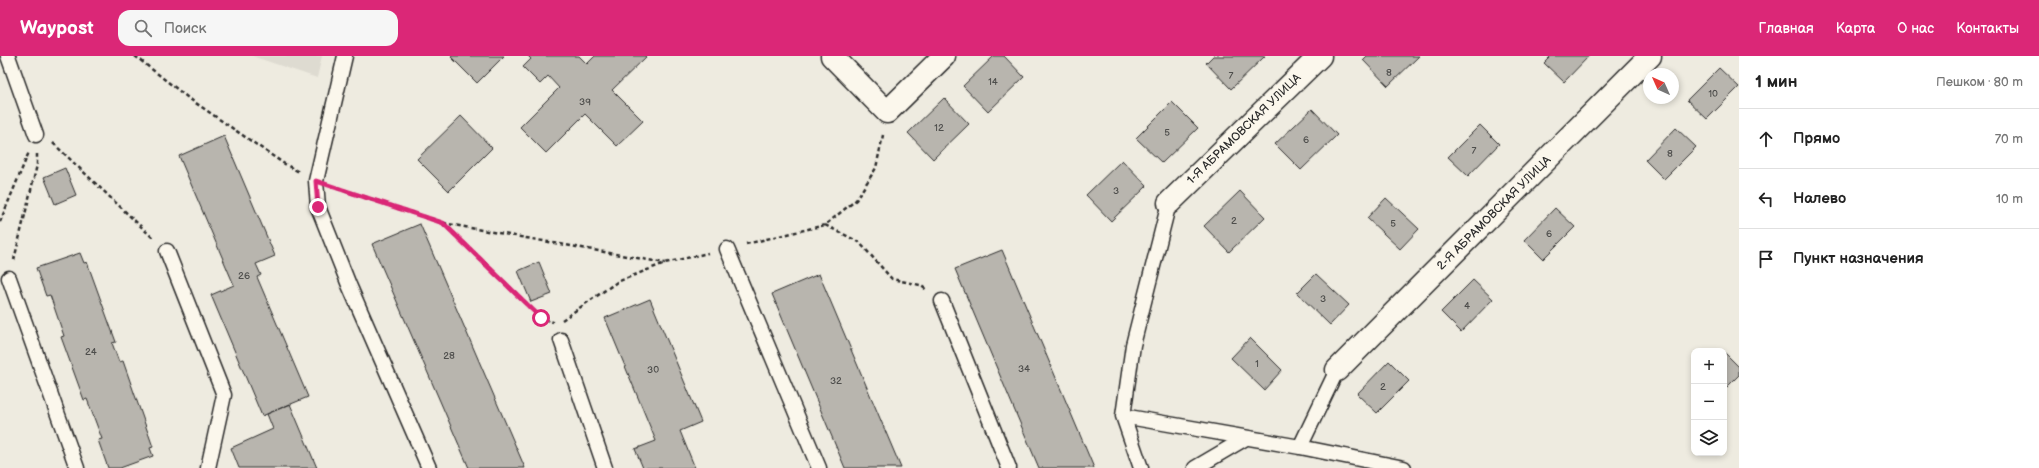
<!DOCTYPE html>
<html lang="ru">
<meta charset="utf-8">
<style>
body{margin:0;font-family:"Balsamiq Sans",sans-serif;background:#f6f6f6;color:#222}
.controls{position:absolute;right:12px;bottom:12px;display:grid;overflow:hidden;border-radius:8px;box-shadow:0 2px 6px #0003}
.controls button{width:36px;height:36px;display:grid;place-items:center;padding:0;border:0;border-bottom:1px solid #e0e0e0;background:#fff;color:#222;font:20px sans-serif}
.compass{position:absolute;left:1643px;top:12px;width:36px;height:36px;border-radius:50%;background:#fff;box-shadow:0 2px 6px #0003;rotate:315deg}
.stop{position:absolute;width:12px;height:12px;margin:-9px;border:3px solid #db2777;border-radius:50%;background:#fff}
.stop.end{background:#db2777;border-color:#fff;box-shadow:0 1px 4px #0008}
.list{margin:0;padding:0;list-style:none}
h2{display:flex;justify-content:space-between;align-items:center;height:52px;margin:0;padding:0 16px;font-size:17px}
h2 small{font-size:13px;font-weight:400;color:#767676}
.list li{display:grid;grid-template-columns:26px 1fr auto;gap:12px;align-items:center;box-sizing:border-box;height:60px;padding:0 16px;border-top:1px solid #e0e0e0}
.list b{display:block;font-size:15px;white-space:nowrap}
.list em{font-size:13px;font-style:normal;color:#767676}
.icon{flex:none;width:22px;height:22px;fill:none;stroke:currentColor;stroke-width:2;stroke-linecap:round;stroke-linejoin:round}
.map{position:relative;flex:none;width:1739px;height:412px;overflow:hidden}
header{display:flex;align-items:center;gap:24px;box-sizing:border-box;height:56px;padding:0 20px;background:#db2777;color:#fff}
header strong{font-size:19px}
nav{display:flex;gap:22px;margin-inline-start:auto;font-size:14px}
.search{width:280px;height:36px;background:#f6f6f6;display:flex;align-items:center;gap:10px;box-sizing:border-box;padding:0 14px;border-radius:12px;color:#767676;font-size:15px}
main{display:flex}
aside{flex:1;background:#fff}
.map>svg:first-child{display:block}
.built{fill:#dedbd1}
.building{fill:#b8b5ae;stroke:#2b2b2b}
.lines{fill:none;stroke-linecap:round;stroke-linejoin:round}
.service-casing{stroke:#2b2b2b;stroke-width:17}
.minor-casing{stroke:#2b2b2b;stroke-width:25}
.path{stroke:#2b2b2b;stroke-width:2.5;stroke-dasharray:4 3;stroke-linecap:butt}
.service{stroke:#fbf7ec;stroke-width:14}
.minor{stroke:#fbf7ec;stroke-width:22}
.route{stroke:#db2777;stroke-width:5}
.labels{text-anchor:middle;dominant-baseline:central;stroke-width:4;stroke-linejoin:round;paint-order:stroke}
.number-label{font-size:10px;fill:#4e4e4c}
.street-label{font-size:12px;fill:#2b2b2b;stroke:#fbf7ec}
</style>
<header>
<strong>Waypost</strong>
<div class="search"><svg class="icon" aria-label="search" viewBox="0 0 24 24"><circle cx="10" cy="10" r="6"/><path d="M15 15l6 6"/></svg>Поиск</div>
<nav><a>Главная</a><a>Карта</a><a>О нас</a><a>Контакты</a></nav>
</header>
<main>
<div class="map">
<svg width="1739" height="412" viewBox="0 0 1739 412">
<rect width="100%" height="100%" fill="#eeebe0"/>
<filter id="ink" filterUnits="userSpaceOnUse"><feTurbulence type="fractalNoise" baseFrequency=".025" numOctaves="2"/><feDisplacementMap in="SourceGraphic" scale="8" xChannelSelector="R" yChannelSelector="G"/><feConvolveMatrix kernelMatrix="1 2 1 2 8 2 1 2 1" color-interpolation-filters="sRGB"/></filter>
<g filter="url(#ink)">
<path class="built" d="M252 0H322L317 22Z"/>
<path class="building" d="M452 0H504L477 27 451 1Z
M528 0H579L587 8 595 0H647L612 34 643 65 617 90 585 58 546 97 520 71 559 32 548 20 540 28 523 11 531 3Z
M994 0H1004L1024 21 988 56 963 30Z
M1213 0H1265L1231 33 1206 7Z
M1367 0H1419L1388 30 1363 4Z
M1551 0H1589L1564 26 1544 7Z
M1719 12 1739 31 1707 63 1687 44Z
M944 42 969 68 933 103 908 77Z
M1172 46 1198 72 1162 107 1136 82Z
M1312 53 1337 79 1301 114 1275 88Z
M461 60 492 92 449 135 417 103Z
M1480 69 1499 88 1468 120 1448 101Z
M1676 72 1696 91 1664 123 1645 104Z
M224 80 275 200 256 208 261 219 257 221 308 341 262 360 211 239 234 229 179 100Z
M1122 104 1147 130 1111 165 1086 139Z
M65 112 76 139 55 148 44 121Z
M1240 135 1265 161 1229 196 1204 170Z
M1386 142 1419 173 1400 193 1367 162Z
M1555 152 1575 171 1543 203 1524 184Z
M420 168 525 412H469L372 188Z
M1002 194 1094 412H1039L955 213Z
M80 197 84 207 87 206 116 286 112 287 119 306 123 305 153 391 150 392 153 400 120 412H108L98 384 102 383 87 343 84 344 61 281 64 280 50 239 46 240 36 212Z
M539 206 552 238 531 246 518 215Z
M819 218 901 412H845L772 238Z
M1316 218 1349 249 1330 269 1297 237Z
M1473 224 1493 243 1461 276 1441 256Z
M650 243 701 366 680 375 695 412H643L635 393 656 385 605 262Z
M1250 282 1282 314 1264 334 1231 302Z
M1724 296 1739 311V319L1724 334Z
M1389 305 1409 325 1377 357 1357 338Z
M290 348 317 412H239L231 392 273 373 267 358Z"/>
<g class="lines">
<defs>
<path id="service" d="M8 0 36 79
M345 0 316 125 318 151 349 229 429 412
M727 193 819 412
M167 195 224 339 208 412
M9 222 77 412
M942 245 1009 412
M561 284 605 412
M1123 360 1300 391 1404 412
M1300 391 1337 314
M1141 412 1123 360 1133 289 1169 147
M1195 412 1246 382"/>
<path id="minor" d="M832 0 887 56 944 0
M1169 147 1320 0
M1337 314 1650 0"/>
</defs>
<use href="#service" class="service-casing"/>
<use href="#minor" class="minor-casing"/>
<path class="path" d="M135 0 187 41 283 107 299 116
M53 87 153 182
M337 132 443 167 541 262 553 266
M0 166 29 96
M443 167 665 207
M825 169 859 186 892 223 920 229 927 234
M746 188 825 169 856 144 876 112 883 79
M14 204 37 109V98
M562 264 617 226 665 207 708 197"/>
<use href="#service" class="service"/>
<use href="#minor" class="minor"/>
</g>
</g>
<g class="lines" filter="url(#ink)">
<path class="route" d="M318 151 316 125 443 167 541 262"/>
</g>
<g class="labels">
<g class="number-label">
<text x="1389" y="17">8</text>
<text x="1231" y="20">7</text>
<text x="993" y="26">14</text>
<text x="1713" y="38">10</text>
<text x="585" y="46">39</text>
<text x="939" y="72">12</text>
<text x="1167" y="77">5</text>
<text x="1306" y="84">6</text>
<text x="1474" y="95">7</text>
<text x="1670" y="98">8</text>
<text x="1116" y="135">3</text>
<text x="1234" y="165">2</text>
<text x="1393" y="168">5</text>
<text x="1549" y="178">6</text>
<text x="244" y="220">26</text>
<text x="1323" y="243">3</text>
<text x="1467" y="250">4</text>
<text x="91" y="296">24</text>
<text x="449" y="300">28</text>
<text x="1257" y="308">1</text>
<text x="1024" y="313">34</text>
<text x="653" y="314">30</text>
<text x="836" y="325">32</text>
<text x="1383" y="331">2</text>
</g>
<g class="street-label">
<text transform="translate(1244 73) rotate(-44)">1-Я АБРАМОВСКАЯ УЛИЦА</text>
<text transform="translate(1494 157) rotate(-45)">2-Я АБРАМОВСКАЯ УЛИЦА</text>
</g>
</g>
</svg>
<div class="controls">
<button>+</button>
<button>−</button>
<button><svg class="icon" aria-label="layers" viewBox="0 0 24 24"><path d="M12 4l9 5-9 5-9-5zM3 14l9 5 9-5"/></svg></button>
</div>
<svg class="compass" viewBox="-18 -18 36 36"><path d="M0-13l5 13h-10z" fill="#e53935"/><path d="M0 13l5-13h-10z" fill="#767676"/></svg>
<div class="stop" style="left:541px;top:262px"></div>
<div class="stop end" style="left:318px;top:151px"></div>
</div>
<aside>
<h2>1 мин<small>Пешком · 80 m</small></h2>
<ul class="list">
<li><svg class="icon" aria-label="ahead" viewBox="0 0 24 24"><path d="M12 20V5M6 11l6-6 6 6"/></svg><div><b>Прямо</b></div><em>70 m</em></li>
<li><svg class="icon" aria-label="left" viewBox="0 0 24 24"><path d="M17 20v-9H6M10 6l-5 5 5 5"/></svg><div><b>Налево</b></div><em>10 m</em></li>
<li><svg class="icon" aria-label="arrive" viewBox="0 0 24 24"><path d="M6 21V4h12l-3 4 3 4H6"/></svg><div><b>Пункт назначения</b></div></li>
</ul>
</aside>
</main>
